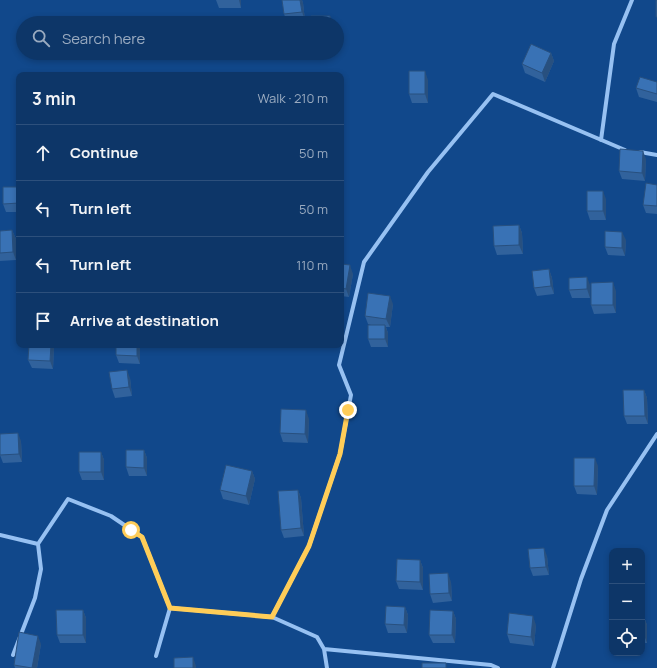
<!DOCTYPE html>
<meta charset="utf-8">
<style>
body{margin:0;font-family:Manrope,sans-serif;background:#163e6e;color:#f1f3f6}
.controls{position:absolute;right:12px;bottom:12px;display:grid;overflow:hidden;border-radius:8px;box-shadow:0 2px 6px #0003}
.controls button{width:36px;height:36px;display:grid;place-items:center;padding:0;border:0;border-bottom:1px solid #2d507c;background:#0d3668;color:#f1f3f6;font:20px sans-serif}
.stop{position:absolute;width:12px;height:12px;margin:-9px;border:3px solid #ffcd58;border-radius:50%;background:#fff}
.stop.end{background:#ffcd58;border-color:#fff;box-shadow:0 1px 4px #0008}
.list{margin:0;padding:0;list-style:none}
h2{display:flex;justify-content:space-between;align-items:center;height:52px;margin:0;padding:0 16px;font-size:17px}
h2 small{font-size:13px;font-weight:400;color:#9aabc0}
.list li{display:grid;grid-template-columns:26px 1fr auto;gap:12px;align-items:center;box-sizing:border-box;height:56px;padding:0 16px;border-top:1px solid #2d507c}
.list b{display:block;font-size:15px;white-space:nowrap}
.list em{font-size:13px;font-style:normal;color:#9aabc0}
.icon{flex:none;width:22px;height:22px;fill:none;stroke:currentColor;stroke-width:2;stroke-linecap:round;stroke-linejoin:round}
.map{position:relative;flex:none;width:657px;height:668px;overflow:hidden}
.search{position:absolute;background:#0d3668;box-shadow:0 2px 6px #0003;left:16px;top:16px;width:328px;height:44px;display:flex;align-items:center;gap:10px;box-sizing:border-box;padding:0 14px;border-radius:22px;color:#9aabc0;font-size:15px}
.panel{position:absolute;background:#0d3668;box-shadow:0 2px 6px #0003;left:16px;top:72px;width:328px;height:276px;border-radius:8px}
.map>svg:first-child{display:block}
.lines{fill:none;stroke-linecap:round;stroke-linejoin:round}
.minor{stroke:#97c1f2;stroke-width:4}
.wall{fill:#31629c}
.shaded-wall{fill:#28507f}
.building{fill:#3972b5;stroke:#28507f}
.route{stroke:#ffcd58;stroke-width:5}
</style>
<div class="map">
<svg width="657" height="668" viewBox="0 0 657 668">
<rect width="100%" height="100%" fill="#11488b"/>
<g class="lines">
<path class="minor" d="M601 140 614 44 632 0
M640 152 657 155
M0 535 38 544
M170 608 272 617
M324 649 491 665 498 668
M13 655 35 598 41 569 38 544 68 499 111 516 142 537 170 608 156 656
M327 668 324 649 317 637 272 617 309 546 340 454 351 395 339 365 364 262 428 172 493 94 625 150
M553 668 581 579 607 510 657 434"/>
</g>
<path class="wall" d="M216 0H241V8H219Z
M282 0H302L303 3 305 20 287 22 284 14Z
M551 53 554 61 545 82 525 73 522 64Z
M428 80V103H412L409 94Z
M657 82V102L639 97 636 88Z
M646 159 645 181 622 179 619 171Z
M657 185V214L646 213 643 205Z
M19 187V212H6L3 204Z
M606 199V220H590L587 211Z
M519 225 522 233 523 254 497 255 494 246Z
M12 230 16 239V260L0 261V231Z
M626 240 625 256 608 255 605 247Z
M341 264 353 274 349 297 341 296Z
M549 269 552 278 554 294 537 296 534 288Z
M590 285V298H572L569 290Z
M616 291V313L594 314 591 305Z
M393 304 390 327H386L388 333V347H371L368 339 371 325 368 324 365 316Z
M140 345V364L119 363 116 355Z
M54 347 53 369 32 368 28 360Z
M130 378 132 396 115 398 112 389Z
M644 390 647 398 648 424H627L624 416Z
M309 419 308 443 283 442 280 433Z
M21 441 22 462 3 463 0 455Z
M144 450 147 458V476H129L126 467Z
M101 452 104 460V480H82L79 472Z
M598 466 597 495 577 494 574 486Z
M252 471 255 479 249 505 223 499 220 490Z
M298 490 301 498 304 536 284 538 281 530Z
M547 556 549 575 533 576 530 568Z
M420 560 423 568V590L399 589 396 581Z
M451 582 452 601 433 603 430 594Z
M405 607 408 615 407 633H388L385 624Z
M83 610 86 618V643H60L57 635Z
M453 611 456 619 455 643H433L429 635Z
M642 617H644L647 625V643H642Z
M536 625 534 646 510 643 507 634Z
M41 644 37 668H15L14 665Z"/>
<path class="shaded-wall" d="M239 0H241V8Z
M300 0H302L303 3 305 20 302 12Z
M330 16 333 23H330Z
M551 53 554 61 545 82 542 73Z
M425 71 428 80V103L425 94Z
M643 151 646 159 645 181 642 173Z
M603 191 606 199V220L603 211Z
M519 225 522 233 523 254 519 245Z
M12 230 16 239V260L13 252Z
M622 232 626 240 625 256 622 248Z
M350 265 353 274 349 297 346 289Z
M549 269 552 278 554 294 551 286Z
M587 277 590 285V298L587 289Z
M613 282 616 291V313L613 305Z
M390 296 393 304 390 327 386 319Z
M385 325 388 333V347L385 339Z
M51 345H54V347L53 369 50 361Z
M137 345H140V364L137 356Z
M127 370 130 378 132 396 129 387Z
M644 390 647 398 648 424 645 416Z
M306 410 309 419 308 443 305 434Z
M18 433 21 441 22 462 19 454Z
M144 450 147 458V476L144 468Z
M101 452 104 460V480L101 472Z
M595 458 598 466 597 495 594 486Z
M252 471 255 479 249 505 246 496Z
M298 490 301 498 304 536 301 528Z
M544 548 547 556 549 575 546 567Z
M420 560 423 568V590L420 582Z
M448 573 451 582 452 601 449 593Z
M405 607 408 615 407 633 404 625Z
M83 610 86 618V643L83 635Z
M453 611 456 619 455 643 452 635Z
M533 616 536 625 534 646 531 637Z
M644 617 647 625V643L644 635Z
M38 636 41 644 37 668H32Z
M193 657 196 666V668H193Z"/>
<path class="building" d="M282 0H300L302 12 284 14Z
M656 0H657V17H656Z
M311 16H330V23H311Z
M531 44 551 53 542 73 522 64Z
M409 71H425V94H409Z
M640 77 657 82V94L636 88Z
M620 149 643 151 642 173 619 171Z
M646 183 657 185V206L643 205Z
M3 187H19V203L3 204Z
M587 191H603V211H587Z
M519 225V245L494 246 493 226Z
M12 230 13 252 0 253V231Z
M605 231 622 232V248L605 247Z
M341 264 350 265 346 289 341 288Z
M549 269 551 286 534 288 532 271Z
M587 277V289L569 290V278Z
M613 282V305H591V283Z
M368 293 390 296 386 319 365 316Z
M368 325H385V339H368Z
M29 345H51L50 361 28 360Z
M116 345H137V356L116 355Z
M127 370 129 387 112 389 109 372Z
M623 390H644L645 416H624Z
M281 409 306 410 305 434 280 433Z
M18 433 19 454 0 455V434Z
M126 450H144V468L126 467Z
M79 452H101V472H79Z
M574 458H595L594 486H574Z
M226 465 252 471 246 496 220 490Z
M298 490 301 528 281 530 278 491Z
M544 548 546 567 530 568 528 549Z
M397 559 420 560V582L396 581Z
M448 573 449 593 430 594 429 574Z
M386 606 405 607 404 625 385 624Z
M56 610H83V635H57Z
M430 610 453 611 452 635H429Z
M509 613 533 616 531 637 507 634Z
M642 617H644V635H642Z
M19 632 38 636 32 668 14 665Z
M193 657V668H174V658Z
M422 663H446V668H422Z"/>
<g class="lines">
<path class="route" d="M131 530 142 537 170 608 272 617 309 546 340 454 348 410"/>
</g>
</svg>
<div class="controls">
<button>+</button>
<button>−</button>
<button><svg class="icon" aria-label="locate" viewBox="0 0 24 24"><circle cx="12" cy="12" r="6"/><path d="M12 2v4M12 18v4M2 12h4M18 12h4"/></svg></button>
</div>
<div class="stop" style="left:131px;top:530px"></div>
<div class="stop end" style="left:348px;top:410px"></div>
<div class="search"><svg class="icon" aria-label="search" viewBox="0 0 24 24"><circle cx="10" cy="10" r="6"/><path d="M15 15l6 6"/></svg>Search here</div>
<section class="panel">
<h2>3 min<small>Walk · 210 m</small></h2>
<ul class="list">
<li><svg class="icon" aria-label="ahead" viewBox="0 0 24 24"><path d="M12 20V5M6 11l6-6 6 6"/></svg><div><b>Continue</b></div><em>50 m</em></li>
<li><svg class="icon" aria-label="left" viewBox="0 0 24 24"><path d="M17 20v-9H6M10 6l-5 5 5 5"/></svg><div><b>Turn left</b></div><em>50 m</em></li>
<li><svg class="icon" aria-label="left" viewBox="0 0 24 24"><path d="M17 20v-9H6M10 6l-5 5 5 5"/></svg><div><b>Turn left</b></div><em>110 m</em></li>
<li><svg class="icon" aria-label="arrive" viewBox="0 0 24 24"><path d="M6 21V4h12l-3 4 3 4H6"/></svg><div><b>Arrive at destination</b></div></li>
</ul>
</section>
</div>
